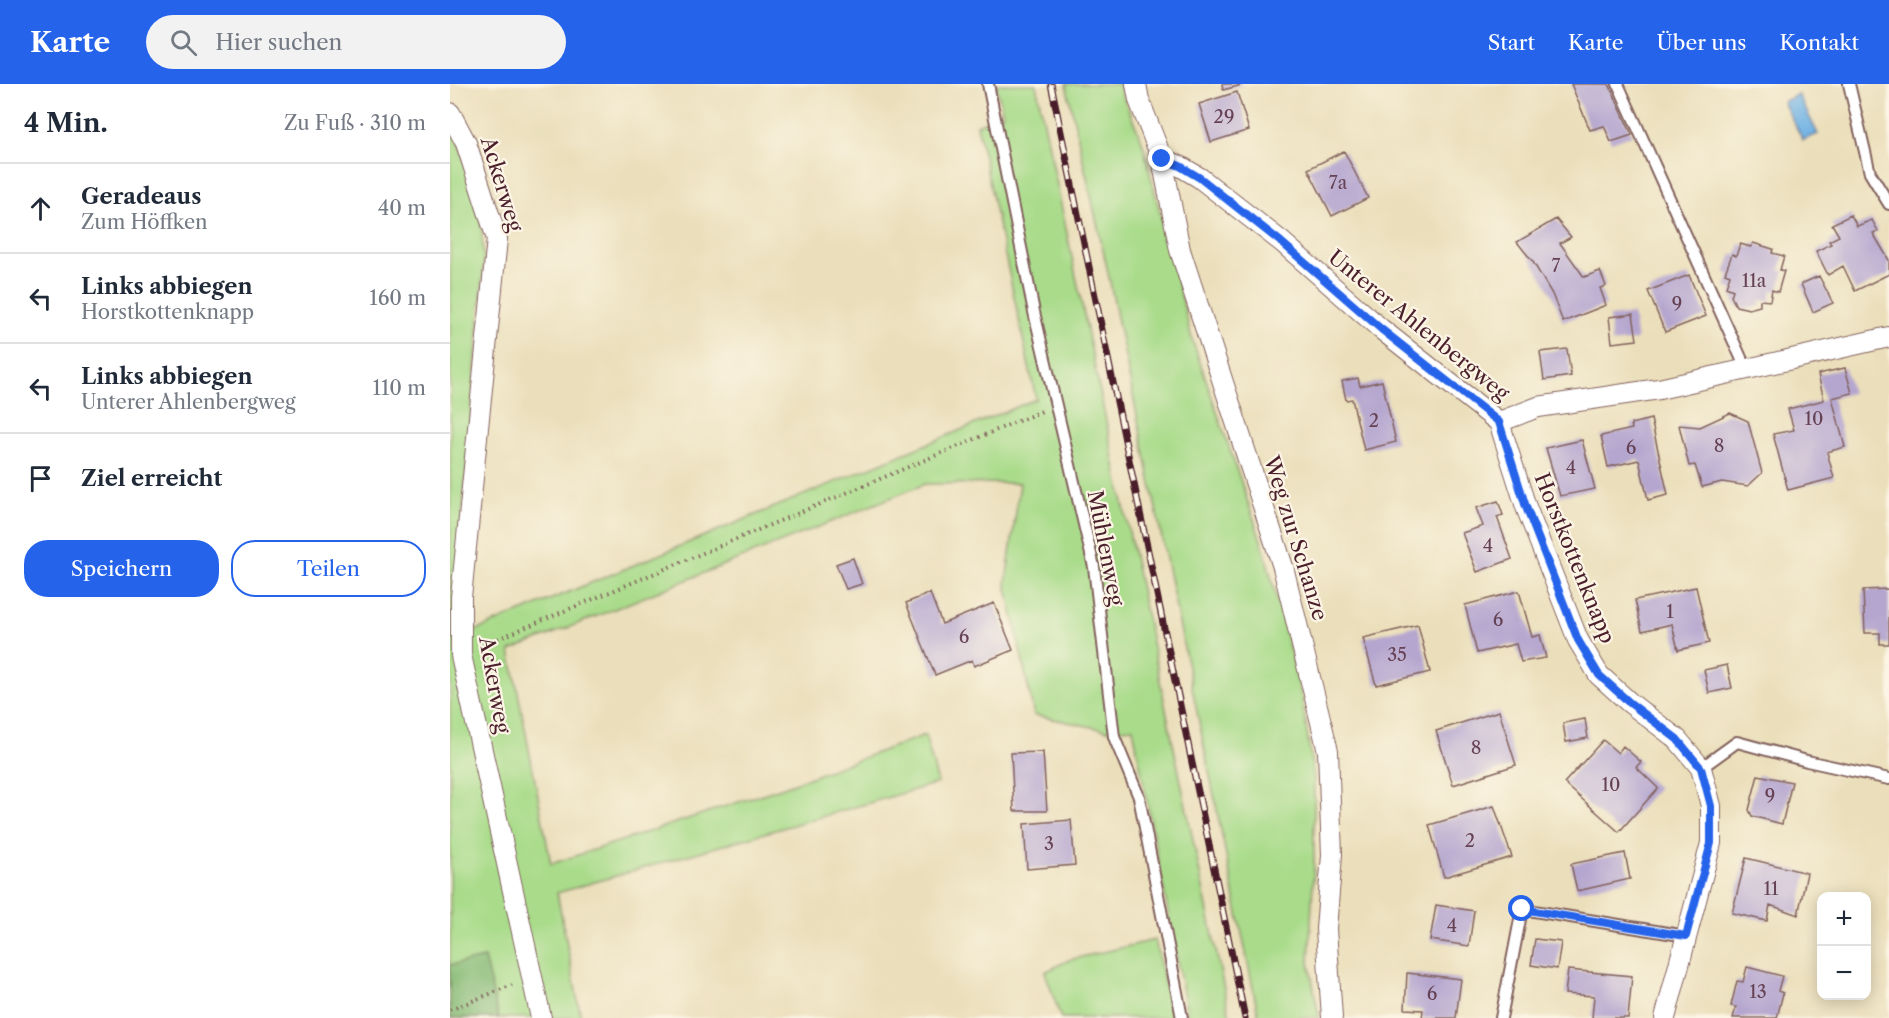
<!DOCTYPE html>
<html lang="de">
<meta charset="utf-8">
<style>
body{margin:0;font-family:"Libre Caslon Text",serif;background:#f2f2f3;color:#1f2937}
.controls{position:absolute;right:18px;bottom:18px;display:grid;overflow:hidden;border-radius:12px;box-shadow:0 3px 15px #0003}
.controls button{width:54px;height:54px;display:grid;place-items:center;padding:0;border:0;border-bottom:2px solid #e0e1e3;background:#fff;color:#1f2937;font:30px sans-serif}
.stop{position:absolute;width:18px;height:18px;margin:-14px;border:4px solid #2563eb;border-radius:50%;background:#fff}
.stop.end{background:#2563eb;border-color:#fff;box-shadow:0 2px 6px #0008}
.list{margin:0;padding:0;list-style:none}
h2{display:flex;justify-content:space-between;align-items:center;height:78px;margin:0;padding:0 24px;font-size:26px}
h2 small{font-size:20px;font-weight:400;color:#747a83}
.list li{display:grid;grid-template-columns:39px 1fr auto;gap:18px;align-items:center;box-sizing:border-box;height:90px;padding:0 24px;border-top:2px solid #e0e1e3}
.list b{display:block;font-size:22px;white-space:nowrap}
.list p{margin:0;font-size:20px;white-space:nowrap;color:#747a83}
.list em{font-size:20px;font-style:normal;color:#747a83}
.actions{display:flex;gap:12px;padding:18px 24px}
.actions a{flex:1;padding:14px 0;border:2px solid #2563eb;border-radius:24px;text-align:center;font-size:21px;color:#2563eb}
.actions .main{background:#2563eb;color:#fff}
.icon{flex:none;width:33px;height:33px;fill:none;stroke:currentColor;stroke-width:2;stroke-linecap:round;stroke-linejoin:round}
.map{position:relative;flex:none;width:1439px;height:934px;overflow:hidden}
header{display:flex;align-items:center;gap:36px;box-sizing:border-box;height:84px;padding:0 30px;background:#2563eb;color:#fff}
header strong{font-size:28px}
nav{display:flex;gap:33px;margin-inline-start:auto;font-size:21px}
.search{width:420px;height:54px;background:#f2f2f3;display:flex;align-items:center;gap:15px;box-sizing:border-box;padding:0 21px;border-radius:33px;color:#747a83;font-size:22px}
main{display:flex}
aside{flex:1;background:#fff}
.map>svg:first-child{display:block}
.green{fill:#a9db8a;stroke:#7a7d5a;stroke-width:1.5}
.forest{fill:#86bb76;stroke:#686d50;stroke-width:1.5}
.water{fill:#6db1e3;stroke:#5c6887;stroke-width:1.5}
.building{fill:#b5a6cf}
.lines{fill:none;stroke-linecap:round;stroke-linejoin:round}
.lane-casing{stroke:#82625d;stroke-width:14}
.street-casing{stroke:#82625d;stroke-width:22}
.path{stroke:#82625d;stroke-width:4;stroke-dasharray:1.5 4.5;stroke-linecap:butt}
.lane{stroke:#fff;stroke-width:10}
.street{stroke:#fff;stroke-width:20}
.rail-casing{stroke:#4a1f2b;stroke-width:7}
.rail{stroke:#fcf5e5;stroke-width:4.5;stroke-dasharray:14;stroke-linecap:butt}
.route{stroke:#2563eb;stroke-width:8}
.labels{text-anchor:middle;dominant-baseline:central;stroke-width:4.5;stroke-linejoin:round;paint-order:stroke}
.number-label{font-size:18px;fill:#654154}
.street-label{font-size:21px;fill:#4a1f2b;stroke:#fcf5e5}
</style>
<header>
<strong>Karte</strong>
<div class="search"><svg class="icon" aria-label="search" viewBox="0 0 24 24"><circle cx="10" cy="10" r="6"/><path d="M15 15l6 6"/></svg>Hier suchen</div>
<nav><a>Start</a><a>Karte</a><a>Über uns</a><a>Kontakt</a></nav>
</header>
<main>
<aside>
<h2>4 Min.<small>Zu Fuß · 310 m</small></h2>
<ul class="list">
<li><svg class="icon" aria-label="ahead" viewBox="0 0 24 24"><path d="M12 20V5M6 11l6-6 6 6"/></svg><div><b>Geradeaus</b><p>Zum Höffken</p></div><em>40 m</em></li>
<li><svg class="icon" aria-label="left" viewBox="0 0 24 24"><path d="M17 20v-9H6M10 6l-5 5 5 5"/></svg><div><b>Links abbiegen</b><p>Horstkottenknapp</p></div><em>160 m</em></li>
<li><svg class="icon" aria-label="left" viewBox="0 0 24 24"><path d="M17 20v-9H6M10 6l-5 5 5 5"/></svg><div><b>Links abbiegen</b><p>Unterer Ahlenbergweg</p></div><em>110 m</em></li>
<li><svg class="icon" aria-label="arrive" viewBox="0 0 24 24"><path d="M6 21V4h12l-3 4 3 4H6"/></svg><div><b>Ziel erreicht</b></div></li>
</ul>
<div class="actions"><a class="main">Speichern</a><a>Teilen</a></div>
</aside>
<div class="map">
<svg width="1439" height="934" viewBox="0 0 1439 934">
<rect width="100%" height="100%" fill="#fcf5e5"/>
<filter id="ink" filterUnits="userSpaceOnUse"><feTurbulence type="fractalNoise" baseFrequency=".0167" numOctaves="2"/><feDisplacementMap in="SourceGraphic" scale="12" xChannelSelector="R" yChannelSelector="G"/><feConvolveMatrix kernelMatrix="1 2 1 2 8 2 1 2 1" color-interpolation-filters="sRGB"/></filter>
<filter id="wash" filterUnits="userSpaceOnUse"><feTurbulence type="fractalNoise" baseFrequency=".008" numOctaves="4" result="noise"/><feDisplacementMap in="SourceGraphic" scale="24" xChannelSelector="R" yChannelSelector="G"/><feGaussianBlur stdDeviation="1.35" result="paint"/><feColorMatrix in="noise" values="0 0 0 0 0 0 0 0 0 0 0 0 0 0 0 0 0 1.4 0 .05"/><feComposite in="paint" operator="in"/></filter>
<g filter="url(#wash)">
<rect width="100%" height="100%" fill="#ebdfbb"/>
<path class="green" d="M546 0H586L780 934H738L683 644 657 646 584 631 556 499 570 399 475 400 60 567 101 780 331 704 475 651 488 699 107 809 131 934H0V39L23 98 31 139 34 178 6 505 5 555 586 315 527 41 553 30Z
M616 0H670L671 8 692 57 742 255 813 462 852 614 864 696V778L859 878 869 934H809L659 193Z
M705 856 722 934H611L595 888 619 876Z"/>
<path class="forest" d="M34 874 49 934H0V881Z"/>
<path class="water" d="M1348 10 1368 50 1353 56 1333 18Z"/>
<g id="blocks">
<path class="building" d="M772 0H792V1L773 6Z
M1121 0H1159L1182 51 1161 58 1154 42 1140 46Z
M787 8 799 46 761 58 749 20Z
M894 67 918 114 882 132 858 85Z
M1401 131 1407 142 1422 136 1428 147 1423 149 1439 176V190L1405 207 1393 182 1378 191 1366 167 1381 160 1379 157 1389 152 1382 140Z
M1106 135 1121 153 1110 159 1134 193 1150 187 1156 202 1150 204 1156 221 1113 238 1102 210 1083 178 1067 158Z
M1303 159 1323 165 1322 169 1334 172 1330 186 1334 187 1328 208 1322 206 1320 217 1310 216V222L1299 225 1286 222 1281 212 1283 206 1276 203 1280 191 1275 189 1282 170 1286 172 1290 160 1301 163Z
M1239 191 1256 232 1215 248 1198 207Z
M1369 192 1383 219 1363 228 1351 200Z
M1183 230 1187 256 1162 259 1159 233Z
M1117 265 1121 292 1094 296 1090 268Z
M1395 284 1402 309 1382 314 1395 363 1377 368 1384 394 1338 406 1323 350 1344 346 1338 325 1374 316 1368 290Z
M908 294 910 302 932 297 946 358 914 366 902 315 896 316 892 297Z
M1280 329 1298 337 1312 389 1298 402 1272 398 1252 403 1245 381 1239 382 1229 341 1250 343Z
M1201 335 1218 411 1198 416 1189 376 1158 383 1151 352 1182 345 1181 340Z
M1132 356 1145 405 1110 412 1096 364Z
M1048 417 1053 431 1047 433 1062 475 1027 488 1012 449 1033 442 1026 424Z
M403 474 412 500 396 505 386 480Z
M1246 503 1259 559 1228 566 1222 540 1192 547 1185 516Z
M1439 505V560H1430V549H1415L1413 506Z
M1069 507 1082 553 1090 551 1096 574 1071 578 1066 560 1027 569 1015 521Z
M480 509 492 540 544 519 563 566 524 582 522 576 485 591 456 519Z
M968 541 980 588 926 601 913 554Z
M1277 581 1282 604 1259 609 1254 586Z
M1049 627 1066 681 1003 701 986 647Z
M1135 635 1138 654 1116 658 1113 639Z
M1153 656 1168 669 1173 662 1191 678 1186 683 1208 704 1169 748 1114 699Z
M593 668 597 727H564L561 669Z
M1308 691 1342 698 1332 740 1302 732 1299 726Z
M1044 722 1062 773 994 793 979 741Z
M621 736 625 781 577 785 574 740Z
M1175 769 1180 795 1127 807 1121 780Z
M1296 774 1357 789 1348 831 1320 821 1317 837 1282 829Z
M986 821 1024 827 1019 862 980 856Z
M1085 855 1111 858 1107 885 1081 881Z
M1297 883 1332 892 1328 907 1333 909 1327 934H1283L1286 923 1281 922 1287 897 1293 898Z
M1118 886 1182 892 1178 934H1142L1144 912 1115 910Z
M957 889 1011 895 1006 934H972L973 926 955 925Z"/>
</g>
</g>
<g filter="url(#ink)">
<use href="#blocks" fill-opacity="0" stroke="#82625d" stroke-width="1.5"/>
<g class="lines">
<defs>
<path id="lane" d="M538 0 584 228 644 483 664 653 689 713 732 934
M1168 0 1297 287
M1399 0 1420 89 1439 120
M1251 684 1287 658 1357 677 1439 695
M1051 934 1072 825 1236 852"/>
<path id="street" d="M686 0 689 16 712 75 730 166 833 483 878 667 882 771 876 845 882 934
M0 29 16 59 47 155 11 513V571L91 934
M712 75 730 82 750 94 832 158 931 245 1049 338
M1049 338 1076 423 1128 556 1149 591 1180 619 1227 655 1251 684 1261 722V759L1215 934
M1049 338 1088 323 1209 305 1439 253"/>
</defs>
<use href="#lane" class="lane-casing"/>
<use href="#street" class="street-casing"/>
<path class="path" d="M31 562 592 327
M0 926 62 901"/>
<use href="#lane" class="lane"/>
<use href="#street" class="street"/>
<defs>
<path id="rail" d="M601 0 795 934"/>
</defs>
<use href="#rail" class="rail-casing"/>
<use href="#rail" class="rail"/>
</g>
</g>
<g class="lines" filter="url(#ink)">
<path class="route" d="M712 75 730 82 750 94 831 158 931 245 1049 338 1076 423 1128 556 1149 591 1180 619 1227 655 1251 684 1261 722V759L1236 852 1072 825"/>
</g>
<g class="labels">
<g class="number-label">
<text x="774" y="33">29</text>
<text x="888" y="99">7a</text>
<text x="1106" y="182">7</text>
<text x="1304" y="197">11a</text>
<text x="1227" y="220">9</text>
<text x="1364" y="335">10</text>
<text x="924" y="337">2</text>
<text x="1269" y="362">8</text>
<text x="1181" y="364">6</text>
<text x="1121" y="384">4</text>
<text x="1038" y="462">4</text>
<text x="1220" y="528">1</text>
<text x="1048" y="536">6</text>
<text x="514" y="553">6</text>
<text x="947" y="571">35</text>
<text x="1026" y="664">8</text>
<text x="1161" y="701">10</text>
<text x="1320" y="712">9</text>
<text x="1020" y="757">2</text>
<text x="599" y="760">3</text>
<text x="1321" y="805">11</text>
<text x="1002" y="842">4</text>
<text x="1308" y="908">13</text>
<text x="982" y="910">6</text>
</g>
<g class="street-label">
<text transform="translate(52 100) rotate(73)">Ackerweg</text>
<text transform="translate(969 241) rotate(39)">Unterer Ahlenbergweg</text>
<text transform="translate(846 454) rotate(73)">Weg zur Schanze</text>
<text transform="translate(656 464) rotate(79)">Mühlenweg</text>
<text transform="translate(1125 474) rotate(68)">Horstkottenknapp</text>
<text transform="translate(45 601) rotate(80)">Ackerweg</text>
</g>
</g>
</svg>
<div class="controls">
<button>+</button>
<button>−</button>
</div>
<div class="stop" style="left:1072px;top:825px"></div>
<div class="stop end" style="left:712px;top:75px"></div>
</div>
</main>
